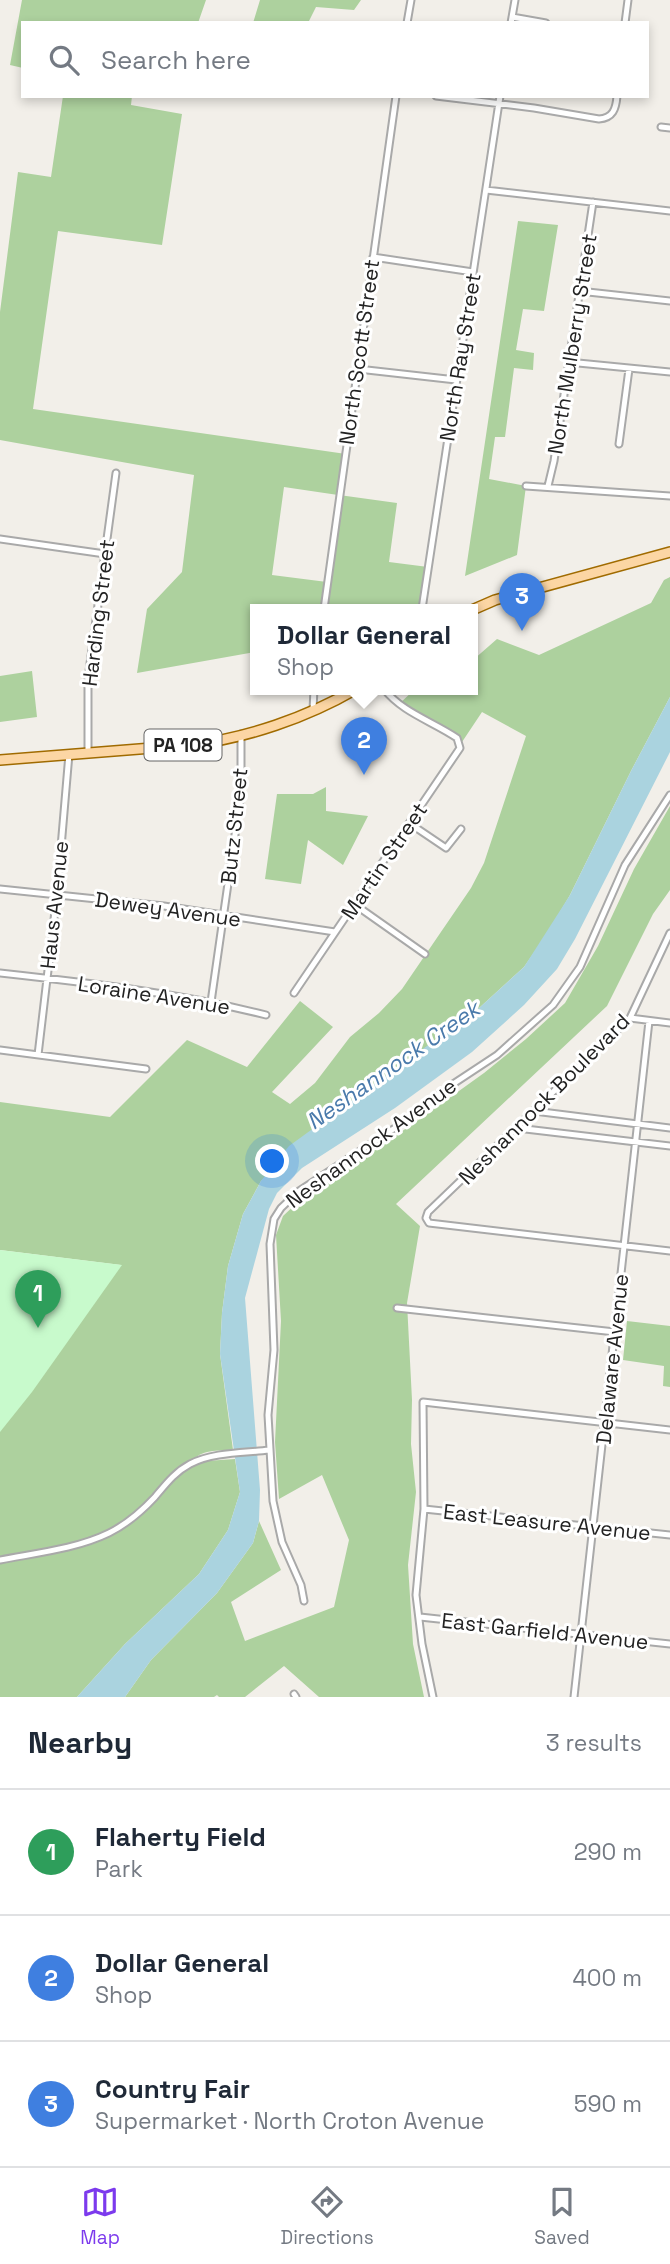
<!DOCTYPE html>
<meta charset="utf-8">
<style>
body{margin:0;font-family:"Space Grotesk",sans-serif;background:#f2f2f3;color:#1f2937}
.you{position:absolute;left:273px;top:1162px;width:24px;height:24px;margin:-18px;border:5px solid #fff;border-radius:50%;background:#1a73e8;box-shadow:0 0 0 10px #1a73e833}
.badge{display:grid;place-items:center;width:46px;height:46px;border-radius:50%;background:#7c3aed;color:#fff;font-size:23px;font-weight:700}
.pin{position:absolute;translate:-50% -58px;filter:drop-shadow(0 2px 4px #0008)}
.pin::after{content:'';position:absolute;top:37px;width:24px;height:21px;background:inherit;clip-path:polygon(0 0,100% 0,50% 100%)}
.popup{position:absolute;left:250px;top:604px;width:228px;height:91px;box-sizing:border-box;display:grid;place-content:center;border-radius:0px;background:#fff;filter:drop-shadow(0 2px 5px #0005);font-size:23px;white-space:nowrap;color:#747a83}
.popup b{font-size:26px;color:#1f2937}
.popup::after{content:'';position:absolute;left:50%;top:100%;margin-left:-14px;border:14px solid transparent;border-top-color:#fff}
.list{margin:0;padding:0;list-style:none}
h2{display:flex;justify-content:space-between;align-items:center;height:91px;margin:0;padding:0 28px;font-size:30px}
h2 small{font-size:23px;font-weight:400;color:#747a83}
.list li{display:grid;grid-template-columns:46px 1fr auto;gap:21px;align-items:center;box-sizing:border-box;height:126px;padding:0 28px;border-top:2px solid #e0e1e3}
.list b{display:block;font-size:26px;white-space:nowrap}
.list p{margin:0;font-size:23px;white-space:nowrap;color:#747a83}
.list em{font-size:23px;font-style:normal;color:#747a83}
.icon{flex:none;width:38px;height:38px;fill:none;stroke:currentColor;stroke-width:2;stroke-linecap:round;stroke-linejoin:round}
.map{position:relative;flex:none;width:670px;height:1697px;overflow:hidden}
.search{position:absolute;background:#fff;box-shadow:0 4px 10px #0003;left:21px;right:21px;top:21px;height:77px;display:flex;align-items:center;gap:18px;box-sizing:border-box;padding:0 24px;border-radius:0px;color:#747a83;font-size:26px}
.sheet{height:469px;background:#fff}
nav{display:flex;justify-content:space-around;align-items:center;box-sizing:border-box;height:98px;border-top:2px solid #e0e1e3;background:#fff;font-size:19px;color:#747a83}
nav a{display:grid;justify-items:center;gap:4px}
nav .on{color:#7c3aed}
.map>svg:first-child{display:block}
.forest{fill:#add19e;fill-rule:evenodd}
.park{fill:#c8facc}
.water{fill:#aad3df}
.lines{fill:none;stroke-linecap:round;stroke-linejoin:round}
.minor-casing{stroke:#a9a9a9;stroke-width:9}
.primary-casing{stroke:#a06b00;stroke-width:12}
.minor{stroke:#fff;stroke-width:5}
.primary{stroke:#fcd6a4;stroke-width:9}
.labels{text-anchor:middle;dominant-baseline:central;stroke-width:6;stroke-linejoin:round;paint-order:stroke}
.shield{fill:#fff;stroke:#646464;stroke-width:2}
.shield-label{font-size:19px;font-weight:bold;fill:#222}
.street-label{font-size:21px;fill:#222;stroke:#fff}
.water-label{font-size:23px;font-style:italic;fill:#4a7aab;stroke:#fff}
</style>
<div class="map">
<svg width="670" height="1697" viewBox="0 0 670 1697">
<rect width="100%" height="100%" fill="#f2efe9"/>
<path class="forest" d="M22 0H206L198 23H23V68L10 65Z
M260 0H361L354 10 316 7 308 23H253Z
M63 96H132L131 105 182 114 162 245 58 231 33 409 346 454 339 495 397 503 389 562 428 567 423 606 417 609H256L255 652 137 673 147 609 182 572 194 475 0 440V312L18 172 51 177ZM284 487 338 495 327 582 272 575Z
M518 221 558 225 544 311 523 309 516 350 534 353 533 370 514 368 505 437H495L489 479 526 486 517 555 465 576Z
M670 577V697L631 771 570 895 547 934 524 967 478 1009 393 1072 261 1181 243 1214 228 1266 222 1313 220 1354 233 1450C218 1451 200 1449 192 1462L235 1459 240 1492 228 1530 199 1574 125 1644 77 1697H0V1400L121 1265 0 1250V1102L110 1117 187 1040 247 1067 300 1001 333 1027 272 1092 290 1104 315 1083 350 1037 379 1013 402 989 471 888 484 863 526 736 482 712 460 745 459 741 398 705 415 689H472L473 660 497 639 539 655 651 603 664 580Z
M32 671 37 717 0 722V676Z
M326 787V811L368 816 343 865 308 840 301 884 265 879 277 794H313Z
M670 806V890L653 914 607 1006 396 1204 420 1226 407 1303 412 1400 411 1444 416 1492 408 1565 413 1644 424 1697H319L284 1666 245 1697H219L217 1695 214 1697H125L151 1660 217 1593 253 1543 259 1521 281 1570 231 1602 245 1641 334 1607 349 1540 322 1475 279 1499 275 1442 281 1321 276 1235 283 1216 299 1201 420 1119 484 1073 526 1039 565 1003 598 946 634 869Z
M627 1321 670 1326V1387L663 1386 664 1366 623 1360Z"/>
<path class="park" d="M0 1250 122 1265 32 1392 0 1432Z"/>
<path class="water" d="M670 697V752L575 939 557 969 524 1005 472 1052 395 1108 302 1168 277 1193 269 1209 245 1298 260 1490 259 1521 253 1543 217 1593 151 1660 125 1697H77L125 1644 199 1574 228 1530 240 1492 220 1354 222 1313 228 1266 243 1214 261 1181 289 1146 478 1009 524 967 570 895 631 771Z"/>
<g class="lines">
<defs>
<path id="minor" d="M512 17 546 23
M407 23 411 0
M511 23 515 0
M625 23 628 0
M436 96 534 108 599 119C613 118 616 109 617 96
M661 127 670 128
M486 190 670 211
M373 257 473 272
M579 291 670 301
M568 362 670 372
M358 369 456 380
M619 444 629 369
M526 486 670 496
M548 486 554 461 593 202
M0 539 105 554
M324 609 396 96
M422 609 500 96
M313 710 314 689
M88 753V678L116 473
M409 823 446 848 461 829
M0 889 164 906 335 932
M354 904 425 954
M670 933 630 1018 428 1212 426 1218 429 1223 670 1251
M0 973C90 983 179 993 266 1015
M294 993 460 748 457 738C432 721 403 713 384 689
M211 1002 241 793V734
M630 1018 670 1023
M0 1050 146 1069
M38 1055 57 894 69 754
M534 1111 670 1128
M517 1128 670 1146
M397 1308 615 1332
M424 1509 670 1535
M0 1560C36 1553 76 1549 109 1533 127 1524 142 1511 155 1497 166 1484 175 1472 190 1464 213 1452 244 1453 269 1450
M304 1601 301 1585 282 1542 273 1501 268 1415 274 1350 270 1244 274 1219 281 1208 299 1191 401 1124 450 1086 497 1055 553 1005 580 967 625 865 670 795
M420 1617 670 1644
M294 1694 296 1697
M433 1697 422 1644 416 1595 424 1509 423 1402 670 1430
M574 1697 649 1021"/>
<path id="primary" d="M472 610 495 600 670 552
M0 760 190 745C247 738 306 718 356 689"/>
</defs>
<use href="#minor" class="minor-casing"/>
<use href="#primary" class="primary-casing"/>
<use href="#minor" class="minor"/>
<use href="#primary" class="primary"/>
</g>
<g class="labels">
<rect class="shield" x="144.5" y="729.5" width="77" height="31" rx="5"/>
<g class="shield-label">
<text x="183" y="745">PA 108</text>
</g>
<g class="street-label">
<text transform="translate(572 344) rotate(-81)">North Mulberry Street</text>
<text transform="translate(359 352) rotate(-82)">North Scott Street</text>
<text transform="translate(460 357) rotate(-81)">North Ray Street</text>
<text transform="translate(98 613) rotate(-83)">Harding Street</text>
<text transform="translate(234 826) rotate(-84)">Butz Street</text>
<text transform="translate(384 861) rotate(-56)">Martin Street</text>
<text transform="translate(54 905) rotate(-84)">Haus Avenue</text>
<text transform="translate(168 909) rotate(8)">Dewey Avenue</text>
<text transform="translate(154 995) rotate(9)">Loraine Avenue</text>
<text transform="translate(544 1099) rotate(-45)">Neshannock Boulevard</text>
<text transform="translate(371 1143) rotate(-36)">Neshannock Avenue</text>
<text transform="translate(612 1359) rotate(-84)">Delaware Avenue</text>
<text transform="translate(547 1522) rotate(6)">East Leasure Avenue</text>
<text transform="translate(545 1631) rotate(6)">East Garfield Avenue</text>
</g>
<g class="water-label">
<text transform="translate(393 1065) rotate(-35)">Neshannock Creek</text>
</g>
</g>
</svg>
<div class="you"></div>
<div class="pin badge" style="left:38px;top:1328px;background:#2e9e5b">1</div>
<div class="pin badge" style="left:364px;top:775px;background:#3f7fe0">2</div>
<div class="popup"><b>Dollar General</b>Shop</div>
<div class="pin badge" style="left:522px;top:631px;background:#3f7fe0">3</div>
<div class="search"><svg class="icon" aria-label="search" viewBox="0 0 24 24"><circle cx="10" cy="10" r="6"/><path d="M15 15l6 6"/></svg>Search here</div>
</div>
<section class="sheet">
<h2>Nearby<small>3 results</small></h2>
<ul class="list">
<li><span class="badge" style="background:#2e9e5b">1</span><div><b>Flaherty Field</b><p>Park</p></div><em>290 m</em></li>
<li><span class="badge" style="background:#3f7fe0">2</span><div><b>Dollar General</b><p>Shop</p></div><em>400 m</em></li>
<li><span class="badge" style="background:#3f7fe0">3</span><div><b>Country Fair</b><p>Supermarket · North Croton Avenue</p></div><em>590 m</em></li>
</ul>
</section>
<nav>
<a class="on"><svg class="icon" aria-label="map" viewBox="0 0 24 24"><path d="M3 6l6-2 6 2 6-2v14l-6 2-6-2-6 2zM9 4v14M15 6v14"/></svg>Map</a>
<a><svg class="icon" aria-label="directions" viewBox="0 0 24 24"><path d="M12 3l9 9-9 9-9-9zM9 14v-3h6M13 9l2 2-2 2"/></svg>Directions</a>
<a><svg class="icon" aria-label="saved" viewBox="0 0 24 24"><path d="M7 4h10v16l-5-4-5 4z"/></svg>Saved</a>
</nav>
